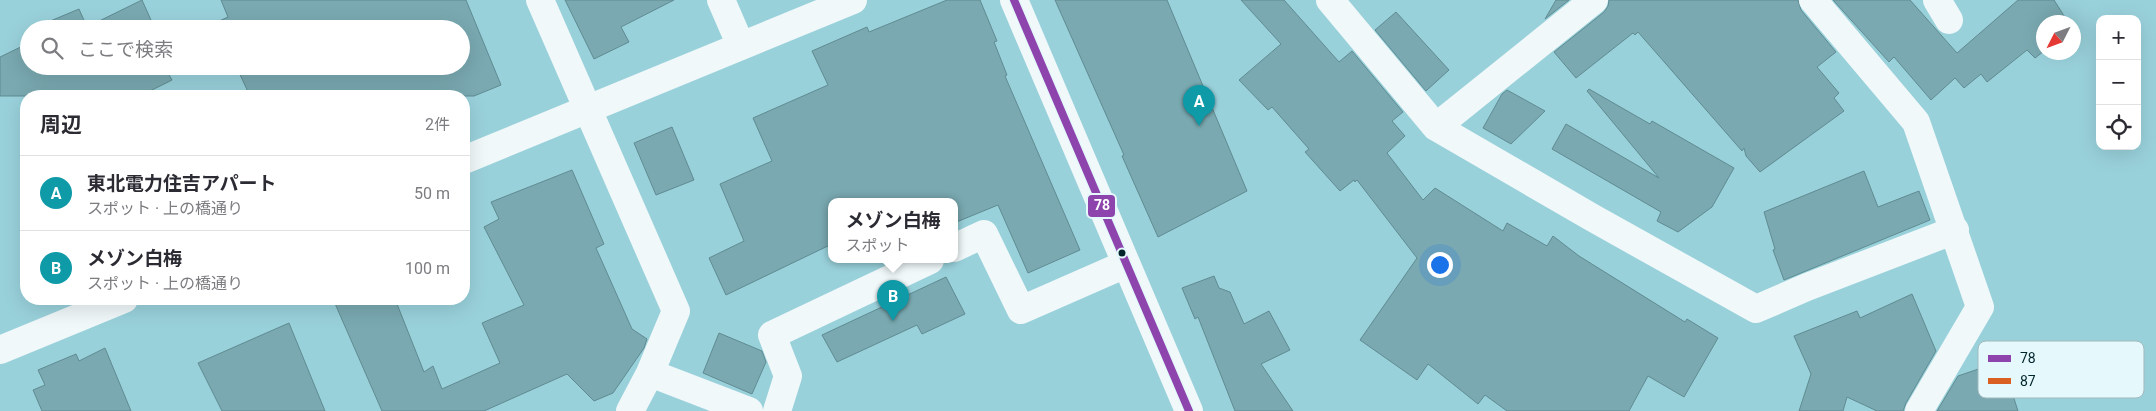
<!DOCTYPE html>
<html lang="ja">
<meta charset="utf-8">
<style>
body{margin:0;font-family:Roboto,"Noto Sans JP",sans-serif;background:#f2f2f3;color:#2b2b33}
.controls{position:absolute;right:15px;top:15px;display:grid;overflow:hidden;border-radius:10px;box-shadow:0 5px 20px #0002}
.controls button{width:45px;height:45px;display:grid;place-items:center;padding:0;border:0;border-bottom:1px solid #e1e1e2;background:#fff;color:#2b2b33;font:25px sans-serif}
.compass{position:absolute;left:2036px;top:15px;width:45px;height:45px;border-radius:50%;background:#fff;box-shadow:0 5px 20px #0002;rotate:228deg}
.you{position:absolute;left:1439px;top:264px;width:18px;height:18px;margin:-12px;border:4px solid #fff;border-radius:50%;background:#1a73e8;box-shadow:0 0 0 8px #1a73e833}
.badge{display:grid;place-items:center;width:32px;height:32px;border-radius:50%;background:#1a73e8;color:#fff;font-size:16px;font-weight:700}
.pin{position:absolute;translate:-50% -41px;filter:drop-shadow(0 1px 2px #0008)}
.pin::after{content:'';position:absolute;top:26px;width:18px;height:15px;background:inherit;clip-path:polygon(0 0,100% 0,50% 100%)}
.popup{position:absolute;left:828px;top:198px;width:130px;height:65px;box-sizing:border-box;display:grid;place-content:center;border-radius:10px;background:#fff;filter:drop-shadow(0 1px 4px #0005);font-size:16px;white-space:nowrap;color:#7c7c81}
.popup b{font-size:19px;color:#2b2b33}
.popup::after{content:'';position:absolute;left:50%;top:100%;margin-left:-10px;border:10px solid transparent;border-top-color:#fff}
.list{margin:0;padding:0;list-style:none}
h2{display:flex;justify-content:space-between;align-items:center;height:65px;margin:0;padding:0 20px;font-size:21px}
h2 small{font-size:16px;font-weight:400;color:#7c7c81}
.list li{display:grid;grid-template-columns:32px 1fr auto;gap:15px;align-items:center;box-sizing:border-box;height:75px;padding:0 20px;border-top:1px solid #e1e1e2}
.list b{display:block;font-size:19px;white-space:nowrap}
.list p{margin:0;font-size:16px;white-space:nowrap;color:#7c7c81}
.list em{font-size:16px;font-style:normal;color:#7c7c81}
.icon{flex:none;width:28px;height:28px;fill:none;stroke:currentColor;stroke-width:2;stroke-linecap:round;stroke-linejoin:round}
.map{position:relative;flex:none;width:2156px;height:411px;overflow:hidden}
.search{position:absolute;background:#fff;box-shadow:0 5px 20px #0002;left:20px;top:20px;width:450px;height:55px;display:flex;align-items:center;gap:12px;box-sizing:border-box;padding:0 18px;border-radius:28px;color:#7c7c81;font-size:19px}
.panel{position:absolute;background:#fff;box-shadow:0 5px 20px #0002;left:20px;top:90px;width:450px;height:215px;border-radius:20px}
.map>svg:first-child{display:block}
.building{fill:#7aa9b1;stroke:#608b92}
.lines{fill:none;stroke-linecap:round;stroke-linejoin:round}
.minor{stroke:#f0f8fa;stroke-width:28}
.bus-1-casing{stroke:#e5f8fb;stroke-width:11}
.bus-1{stroke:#8e44ad;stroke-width:8}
.bus-dot{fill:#02252b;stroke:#e5f8fb;stroke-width:2}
.key{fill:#e5f8fb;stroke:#a1b9bd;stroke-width:1}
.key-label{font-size:14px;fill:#02252b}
.line-badge{stroke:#e5f8fb;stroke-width:2}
.badge-label{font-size:14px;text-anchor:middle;font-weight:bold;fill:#fff}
</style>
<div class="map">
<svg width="2156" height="411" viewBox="0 0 2156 411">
<rect width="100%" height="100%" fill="#99d1db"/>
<path class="building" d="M142 0 155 29H37L36 27 79 9 87 27Z
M221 0H466L501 85 474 96H250L236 66H461V29H220L217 22 228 17Z
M565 0H674L621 27 629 42 594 59Z
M947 0H980L997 41 994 42 1007 75 1005 76 1080 250 1028 273 998 205 954 223V202H832V244L726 295 709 258 744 241 720 184 772 161 753 118 828 85 812 51 867 27 869 32Z
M1055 0H1167L1247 191 1158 237 1122 156 1124 155Z
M1241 0H1284L1339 62 1352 51 1403 112 1392 121 1405 136 1387 153 1423 200 1435 188 1503 231 1507 223 1547 246 1553 236 1579 256 1685 322 1687 319 1718 338 1684 397 1648 376 1629 411H1507L1485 395 1478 404 1428 364 1417 380 1360 340 1417 258 1357 180 1355 182 1354 180 1340 191 1305 152 1309 149 1272 107 1268 110 1239 80 1281 44Z
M1556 0H1569L1545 19Z
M1609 0H1798L1801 10 1836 52 1817 67 1839 93 1834 98 1844 111 1760 172 1746 156 1744 148 1742 151 1638 32 1635 35 1633 33 1576 78 1554 52 1604 12 1608 6Z
M1833 0H1910L1957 53 2018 0H2054L2068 22H2044V51L2035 58 2027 50 1987 82 1981 74 1964 88 1955 78 1931 100 1894 57 1889 62Z
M1396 12 1449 70 1426 91 1375 30Z
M29 43V66H168L165 68 172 80 140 96H0V57Z
M1589 89 1650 124 1652 121 1734 168 1712 207 1678 232 1657 221 1661 212 1552 149 1566 124 1659 178 1587 91Z
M1507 90 1545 111 1511 144 1483 128 1502 94Z
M672 127 694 180 656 195 634 143Z
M572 170 604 244 596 248 632 329 647 339 644 348 613 393 594 401 567 374 484 411H382L333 299H395L424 372 433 366 442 389 500 363 482 323 524 305 484 227 499 219 491 202Z
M1864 171 1878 207 1919 191 1930 220 1784 280 1773 250 1775 249 1764 212Z
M1214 276 1219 288 1230 292 1244 324 1269 311 1290 350 1261 364 1293 411H1235L1198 317 1195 319 1182 288Z
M946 277 965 314 922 334 917 325 837 362 822 335Z
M1912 294 1936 351 1906 403 1903 411H1877L1847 397 1843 411H1799L1811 374 1794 336 1857 311 1860 318Z
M289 323 325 411H222L198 363Z
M719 333 762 351 766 362 752 394 703 373Z
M105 348 131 411H42L33 390 45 385 38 370 76 354 79 361Z
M2002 361 2018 411H1937L1958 376Z"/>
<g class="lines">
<path class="minor" d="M540 0 676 311 650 373 630 411
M721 0 741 46
M1014 0 1189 411
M1330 0 1436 127 1593 218 1756 309 1807 287 1955 230
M1813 0 1916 122 1980 307 1919 411
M1937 0 1949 20
M1436 127 1594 0
M464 160 853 0
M954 248 984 234 1021 310 1126 264
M0 350 124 299
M650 373 749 411
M777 411 788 376 772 335 930 260"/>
<defs>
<path id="bus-1" d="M1014 0 1189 411"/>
</defs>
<use href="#bus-1" class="bus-1-casing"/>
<use href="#bus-1" class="bus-1"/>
</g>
<circle class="bus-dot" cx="1122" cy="253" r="4.5"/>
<rect x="1978" y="341" width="166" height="57" rx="8" class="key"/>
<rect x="1988" y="355" width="23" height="7" fill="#8e44ad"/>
<rect x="1988" y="378" width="23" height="6" fill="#da5f23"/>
<g class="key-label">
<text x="2020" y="363">78</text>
<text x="2020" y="386">87</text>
</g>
<rect class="line-badge" x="1087" y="194" width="29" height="24" rx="5" fill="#8e44ad"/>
<g class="badge-label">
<text x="1102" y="210">78</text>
</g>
</svg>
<div class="controls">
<button>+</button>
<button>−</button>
<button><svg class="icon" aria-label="locate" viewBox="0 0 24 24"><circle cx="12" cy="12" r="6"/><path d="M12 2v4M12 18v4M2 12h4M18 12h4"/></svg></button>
</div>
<svg class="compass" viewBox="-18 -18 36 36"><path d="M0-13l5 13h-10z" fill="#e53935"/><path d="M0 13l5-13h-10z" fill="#7c7c81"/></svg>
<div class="you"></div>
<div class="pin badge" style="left:1199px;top:126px;background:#0f9aa8">A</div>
<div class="pin badge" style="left:893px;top:321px;background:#0f9aa8">B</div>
<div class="popup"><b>メゾン白梅</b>スポット</div>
<div class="search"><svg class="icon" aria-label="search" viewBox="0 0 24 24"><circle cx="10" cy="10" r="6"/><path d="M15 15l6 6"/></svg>ここで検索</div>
<section class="panel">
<h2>周辺<small>2件</small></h2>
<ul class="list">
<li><span class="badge" style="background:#0f9aa8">A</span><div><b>東北電力住吉アパート</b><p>スポット · 上の橋通り</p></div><em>50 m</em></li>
<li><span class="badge" style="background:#0f9aa8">B</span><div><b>メゾン白梅</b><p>スポット · 上の橋通り</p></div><em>100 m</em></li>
</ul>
</section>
</div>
